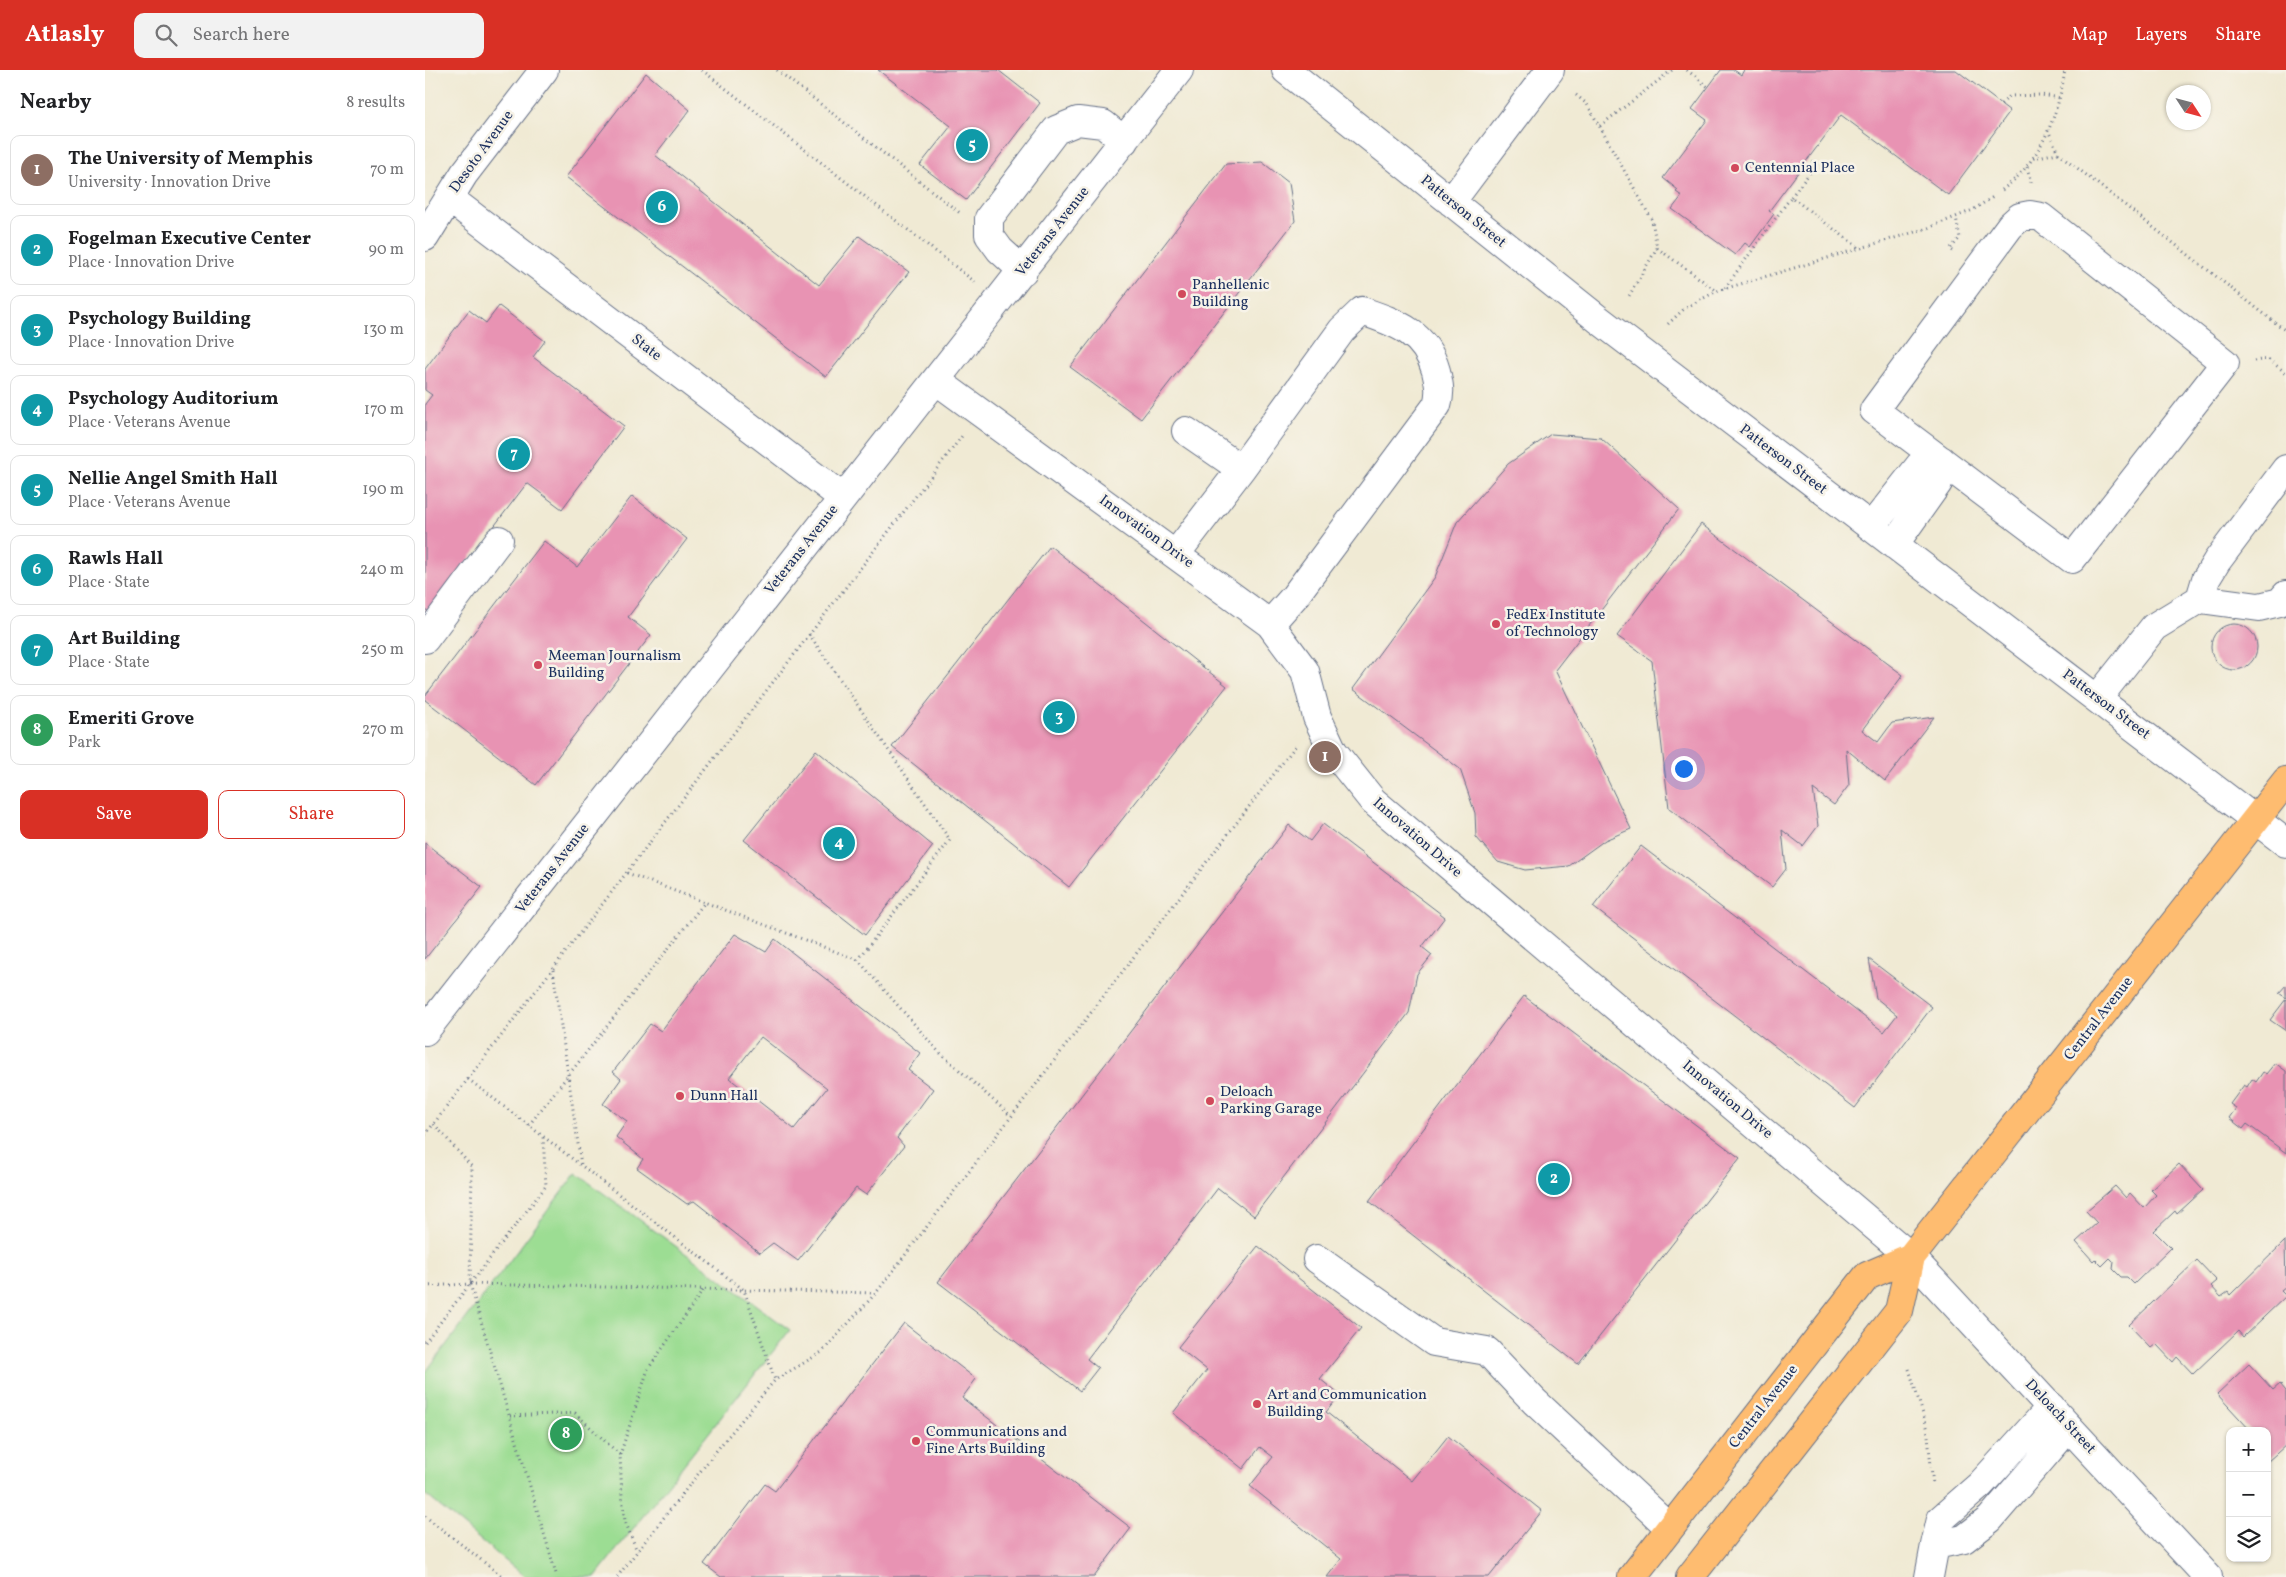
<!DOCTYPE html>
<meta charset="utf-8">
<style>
body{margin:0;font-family:Vollkorn,serif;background:#f2f2f2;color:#202124}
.controls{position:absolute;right:15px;bottom:15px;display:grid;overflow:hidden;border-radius:10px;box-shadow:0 1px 4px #0004}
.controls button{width:45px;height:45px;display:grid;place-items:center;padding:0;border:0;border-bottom:1px solid #e0e0e0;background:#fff;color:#202124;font:25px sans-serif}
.compass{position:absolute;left:1741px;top:15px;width:45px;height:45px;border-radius:50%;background:#fff;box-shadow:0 1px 4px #0004;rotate:126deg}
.you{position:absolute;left:1258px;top:698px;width:18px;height:18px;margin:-12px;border:4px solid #fff;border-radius:50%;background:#1a73e8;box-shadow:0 0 0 8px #1a73e833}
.badge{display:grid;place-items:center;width:32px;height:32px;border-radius:50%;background:#d93025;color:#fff;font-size:16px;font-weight:700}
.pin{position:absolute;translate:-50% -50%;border:2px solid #fff;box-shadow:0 1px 5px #0006}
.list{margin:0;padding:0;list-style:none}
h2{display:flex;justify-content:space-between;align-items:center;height:65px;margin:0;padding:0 20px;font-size:21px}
h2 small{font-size:16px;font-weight:400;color:#757577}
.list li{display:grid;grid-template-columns:32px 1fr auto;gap:15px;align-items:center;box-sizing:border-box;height:70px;margin:0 10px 10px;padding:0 10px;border:1px solid #e0e0e0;border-radius:10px}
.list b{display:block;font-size:19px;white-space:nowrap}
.list p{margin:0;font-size:16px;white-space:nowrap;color:#757577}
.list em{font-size:16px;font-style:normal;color:#757577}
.actions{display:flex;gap:10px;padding:15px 20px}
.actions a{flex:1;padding:11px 0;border:1px solid #d93025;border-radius:10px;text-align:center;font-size:18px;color:#d93025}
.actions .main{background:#d93025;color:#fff}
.icon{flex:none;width:28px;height:28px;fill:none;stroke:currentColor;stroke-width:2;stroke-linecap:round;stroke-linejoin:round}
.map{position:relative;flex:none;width:1861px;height:1507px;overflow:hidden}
header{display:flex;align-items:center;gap:30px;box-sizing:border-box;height:70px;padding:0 25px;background:#d93025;color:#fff}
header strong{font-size:24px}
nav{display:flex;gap:28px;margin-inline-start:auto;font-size:18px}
.search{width:350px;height:45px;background:#f2f2f2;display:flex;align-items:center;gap:12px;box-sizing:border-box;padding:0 18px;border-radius:10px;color:#757577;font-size:19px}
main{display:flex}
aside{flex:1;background:#fff}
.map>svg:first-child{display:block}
.green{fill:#9cdd93;stroke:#5c8678}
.building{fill:#e893b3;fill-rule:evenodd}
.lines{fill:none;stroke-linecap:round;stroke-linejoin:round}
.minor-casing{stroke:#667087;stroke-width:30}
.major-casing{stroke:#667087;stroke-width:30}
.path{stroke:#667087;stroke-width:3;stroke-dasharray:1 4;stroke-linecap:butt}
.minor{stroke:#fff;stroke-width:28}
.major{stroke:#febc70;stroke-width:28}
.poi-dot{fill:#d1495b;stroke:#f7f3e8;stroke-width:2}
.labels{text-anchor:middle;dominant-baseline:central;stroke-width:5;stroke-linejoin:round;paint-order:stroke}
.street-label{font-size:15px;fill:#1b2f5e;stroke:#f7f3e8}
.poi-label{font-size:15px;fill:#1b2f5e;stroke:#f7f3e8;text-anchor:start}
</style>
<header>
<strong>Atlasly</strong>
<div class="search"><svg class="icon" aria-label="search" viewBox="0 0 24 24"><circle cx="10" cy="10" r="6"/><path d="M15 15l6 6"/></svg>Search here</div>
<nav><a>Map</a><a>Layers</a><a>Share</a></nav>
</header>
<main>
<aside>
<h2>Nearby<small>8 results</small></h2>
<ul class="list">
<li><span class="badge" style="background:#8d6e63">1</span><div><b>The University of Memphis</b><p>University · Innovation Drive</p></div><em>70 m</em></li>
<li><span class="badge" style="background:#0f9aa8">2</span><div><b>Fogelman Executive Center</b><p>Place · Innovation Drive</p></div><em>90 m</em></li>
<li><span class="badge" style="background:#0f9aa8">3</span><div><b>Psychology Building</b><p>Place · Innovation Drive</p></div><em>130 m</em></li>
<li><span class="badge" style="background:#0f9aa8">4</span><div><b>Psychology Auditorium</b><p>Place · Veterans Avenue</p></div><em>170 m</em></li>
<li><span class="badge" style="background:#0f9aa8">5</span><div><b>Nellie Angel Smith Hall</b><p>Place · Veterans Avenue</p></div><em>190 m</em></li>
<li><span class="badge" style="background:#0f9aa8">6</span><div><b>Rawls Hall</b><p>Place · State</p></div><em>240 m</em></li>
<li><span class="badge" style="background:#0f9aa8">7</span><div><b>Art Building</b><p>Place · State</p></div><em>250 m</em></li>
<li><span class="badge" style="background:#2e9e5b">8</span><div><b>Emeriti Grove</b><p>Park</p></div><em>270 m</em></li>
</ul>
<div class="actions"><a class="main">Save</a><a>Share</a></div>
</aside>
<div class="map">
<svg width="1861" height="1507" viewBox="0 0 1861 1507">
<rect width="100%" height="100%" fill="#f7f3e8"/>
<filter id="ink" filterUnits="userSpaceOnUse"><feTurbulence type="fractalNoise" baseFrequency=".02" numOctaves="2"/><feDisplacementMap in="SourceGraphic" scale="10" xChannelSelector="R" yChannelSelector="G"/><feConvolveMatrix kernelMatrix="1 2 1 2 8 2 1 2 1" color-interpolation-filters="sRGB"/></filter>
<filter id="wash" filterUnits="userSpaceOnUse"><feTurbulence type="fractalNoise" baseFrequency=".0096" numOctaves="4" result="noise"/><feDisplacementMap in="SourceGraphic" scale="20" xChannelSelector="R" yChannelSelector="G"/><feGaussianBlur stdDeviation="1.12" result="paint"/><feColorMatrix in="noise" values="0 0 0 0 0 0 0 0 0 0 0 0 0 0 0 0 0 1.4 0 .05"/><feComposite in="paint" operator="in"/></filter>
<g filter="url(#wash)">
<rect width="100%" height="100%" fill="#f0ead4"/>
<path class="green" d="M151 1103 365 1260 170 1507H100L0 1424V1303Z"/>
<g id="blocks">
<path class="building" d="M453 0H573L615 33 541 130 495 95 526 56Z
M1296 0H1309L1316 5 1319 0H1531L1585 41 1523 125 1416 45 1344 141 1349 144 1325 177 1320 173 1310 185 1247 139 1257 126 1251 122 1253 120 1238 108 1282 50 1267 39Z
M221 3 265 40 230 85 394 215 434 166 484 202 401 307 141 107Z
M837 92 864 113 870 151 716 349 645 297 801 94Z
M74 236 120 271 108 287 199 356 137 439 102 413 4 542 0 539V334L7 325 0 320V299L44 240 61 253Z
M1126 364 1176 368 1254 439 1130 600 1206 759 1180 770 1144 796 1100 800 1073 792 1051 767 1050 743 1035 699 928 619 1010 507 1032 452 1083 394Z
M207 426 262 469 203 547 226 565 111 715 0 630V626L119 471 152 497Z
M1276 454 1478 605 1437 660 1453 672 1467 653 1509 647 1460 711 1421 679 1424 715 1409 735 1388 719 1393 756 1378 776 1357 760 1361 799 1347 817 1244 738 1227 591 1192 566Z
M625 476 802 616 644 817 467 677Z
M1786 577a23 23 0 1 1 46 0a23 23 0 1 1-46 0Z
M391 680 508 776 440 865 319 770Z
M898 754 1020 847 997 877 1007 885 992 904 984 943 829 1146 793 1118 662 1289 673 1298 655 1321 513 1212 864 755 885 771Z
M0 773 57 817 0 889Z
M1216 776 1459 962 1472 945 1451 928 1444 889 1507 937 1430 1038 1168 837Z
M310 864 341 882 350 869 495 983 483 1000 508 1019 472 1068 479 1076 441 1125 431 1118 373 1191 348 1173 335 1183 269 1131 262 1134 212 1098 218 1089 191 1067 202 1051 178 1034 196 1009 188 1002 225 954 236 961ZM336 967 402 1018 369 1059 304 1008Z
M1861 915V928L1854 923Z
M1099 926 1315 1088 1153 1294 944 1131Z
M1861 929V961L1845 950Z
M1850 993 1861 1001V1083L1822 1054 1818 1059 1804 1048 1811 1038 1805 1034 1819 1015 1822 1017 1827 1009 1831 1012 1838 1002 1841 1004Z
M1754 1094 1778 1120 1752 1144 1750 1141 1729 1161 1746 1178 1709 1214 1702 1207H1696L1688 1199 1689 1192 1685 1188 1677 1196 1670 1189 1668 1191 1651 1172 1672 1153 1661 1141 1690 1116 1701 1128 1705 1123 1719 1138 1731 1125 1726 1120Z
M1860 1171 1861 1217 1856 1221 1861 1226 1818 1267 1813 1261 1768 1304 1752 1287 1748 1292 1731 1274 1726 1278 1704 1255 1772 1190 1792 1211 1786 1216 1796 1227 1803 1222 1805 1225Z
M833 1176 936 1258 895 1309 915 1325 901 1342 987 1411 1023 1366 1117 1441 1064 1507H902L916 1489 825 1416 848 1387 835 1377 818 1399 748 1343 782 1300 753 1277Z
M479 1253 551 1309 537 1328 706 1458 669 1507H296L279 1494 340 1414 350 1421Z
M1824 1294 1848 1320 1855 1314 1861 1321V1375L1842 1392V1361H1826L1792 1324Z"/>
</g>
</g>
<g filter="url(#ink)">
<use href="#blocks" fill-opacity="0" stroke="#667087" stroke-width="1"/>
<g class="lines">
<defs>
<path id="minor" d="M861 0 1173 249 1861 773
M24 128 418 428
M1026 132 1125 0
M1605 145 1616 147 1800 293 1647 489 1449 340 1585 156 1595 147Z
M0 167 39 104 119 0
M598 201 575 180 564 165V148L631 60 653 51 678 54 699 71
M512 311 845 554 880 601 892 647 908 681 948 731 1486 1187 1783 1507
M761 361 816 399
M1446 457 1495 395 1516 390 1513 413 1469 475
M751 484 816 399 917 260 937 241C972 253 1000 262 1011 301 1014 314 1016 322 1012 335L869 527 845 554
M1775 529 1781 509 1792 491 1861 399
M0 569 74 470
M1672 629 1729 557 1775 529 1834 537 1855 532 1861 525
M0 961 754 0
M892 1189 1009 1272 1062 1281 1109 1331 1244 1457
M1626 1337 1555 1415 1516 1449 1510 1475 1539 1469 1565 1449 1644 1357
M1504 1507 1510 1475"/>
<path id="major" d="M1207 1507 1442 1206 1486 1187
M1265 1507 1474 1241 1486 1187 1861 711"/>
</defs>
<use href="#minor" class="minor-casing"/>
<use href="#major" class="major-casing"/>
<path class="path" d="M277 0 550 212
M352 0 535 143
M1262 0 1283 17
M1151 25 1162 34 1227 150 1232 178 1204 226
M1576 34 1585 26 1616 25 1636 28
M1175 56 1247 0
M1633 83 1861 261
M1608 88 1633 83 1623 60
M1602 97 1607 116
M1577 120C1586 113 1595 105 1602 96 1624 68 1635 34 1640 0
M1366 127 1391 95 1383 88
M1232 178 1292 221
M1528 181 1525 179 1535 168 1531 147
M1300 218 1366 127 1434 178
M1243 254 1260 238 1292 221 1503 158 1548 140 1568 127
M1829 291 1843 289 1861 303
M384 564 525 770 433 890 513 981 586 1046
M202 803 433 890
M128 900 156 1095
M43 1009 319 1220 350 1310
M9 1054 47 1097 45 1214 132 1507
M104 1055 280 832
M0 1065 537 366
M0 1216 45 1214 450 1223
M0 1272 121 1116 118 1067
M1484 1299 1502 1357 1508 1415
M85 1346 150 1343 195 1385 197 1427 200 1451 212 1481
M195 1385 223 1299 279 1219
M0 1446 78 1507
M192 1507 296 1375 350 1310 397 1282 451 1223 872 674"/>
<use href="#minor" class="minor"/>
<use href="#major" class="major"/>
</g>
</g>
<g class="poi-dot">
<circle cx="1310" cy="98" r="5"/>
<circle cx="757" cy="224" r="5"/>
<circle cx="1071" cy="554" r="5"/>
<circle cx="113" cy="595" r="5"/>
<circle cx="255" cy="1026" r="5"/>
<circle cx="785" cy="1031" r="5"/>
<circle cx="832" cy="1334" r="5"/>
<circle cx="491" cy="1371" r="5"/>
</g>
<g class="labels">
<g class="street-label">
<text transform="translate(57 82) rotate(-54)">Desoto Avenue</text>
<text transform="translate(1038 142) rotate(39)">Patterson Street</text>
<text transform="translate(628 162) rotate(-52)">Veterans Avenue</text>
<text transform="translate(221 278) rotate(37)">State</text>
<text transform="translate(1358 390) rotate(37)">Patterson Street</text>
<text transform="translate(721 462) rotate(36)">Innovation Drive</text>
<text transform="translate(377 480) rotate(-52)">Veterans Avenue</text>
<text transform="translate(1681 635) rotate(37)">Patterson Street</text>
<text transform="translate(992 768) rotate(41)">Innovation Drive</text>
<text transform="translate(128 799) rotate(-52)">Veterans Avenue</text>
<text transform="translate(1674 949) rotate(-52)">Central Avenue</text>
<text transform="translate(1302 1030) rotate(40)">Innovation Drive</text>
<text transform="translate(1339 1337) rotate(-52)">Central Avenue</text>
<text transform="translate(1635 1347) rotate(47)">Deloach Street</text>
</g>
<g class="poi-label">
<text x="1320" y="98">Centennial Place</text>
<text x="767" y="215">Panhellenic<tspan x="767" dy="17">Building</tspan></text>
<text x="1081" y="545">FedEx Institute<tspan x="1081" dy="17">of Technology</tspan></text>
<text x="123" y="586">Meeman Journalism<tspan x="123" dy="17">Building</tspan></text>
<text x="795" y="1022">Deloach<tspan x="795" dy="17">Parking Garage</tspan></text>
<text x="265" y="1026">Dunn Hall</text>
<text x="842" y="1325">Art and Communication<tspan x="842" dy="17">Building</tspan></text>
<text x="501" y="1362">Communications and<tspan x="501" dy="17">Fine Arts Building</tspan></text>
</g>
</g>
</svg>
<div class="controls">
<button>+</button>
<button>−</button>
<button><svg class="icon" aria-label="layers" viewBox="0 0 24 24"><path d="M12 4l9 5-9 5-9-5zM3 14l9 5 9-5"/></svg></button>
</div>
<svg class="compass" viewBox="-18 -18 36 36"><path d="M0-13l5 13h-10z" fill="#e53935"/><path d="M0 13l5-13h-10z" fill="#757577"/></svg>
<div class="you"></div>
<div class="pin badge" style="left:900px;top:687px;background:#8d6e63">1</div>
<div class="pin badge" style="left:1129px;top:1109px;background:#0f9aa8">2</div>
<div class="pin badge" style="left:634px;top:647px;background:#0f9aa8">3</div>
<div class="pin badge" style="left:414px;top:773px;background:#0f9aa8">4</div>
<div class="pin badge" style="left:547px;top:75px;background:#0f9aa8">5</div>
<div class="pin badge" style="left:237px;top:137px;background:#0f9aa8">6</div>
<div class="pin badge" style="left:89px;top:384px;background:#0f9aa8">7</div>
<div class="pin badge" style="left:141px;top:1364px;background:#2e9e5b">8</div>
</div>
</main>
